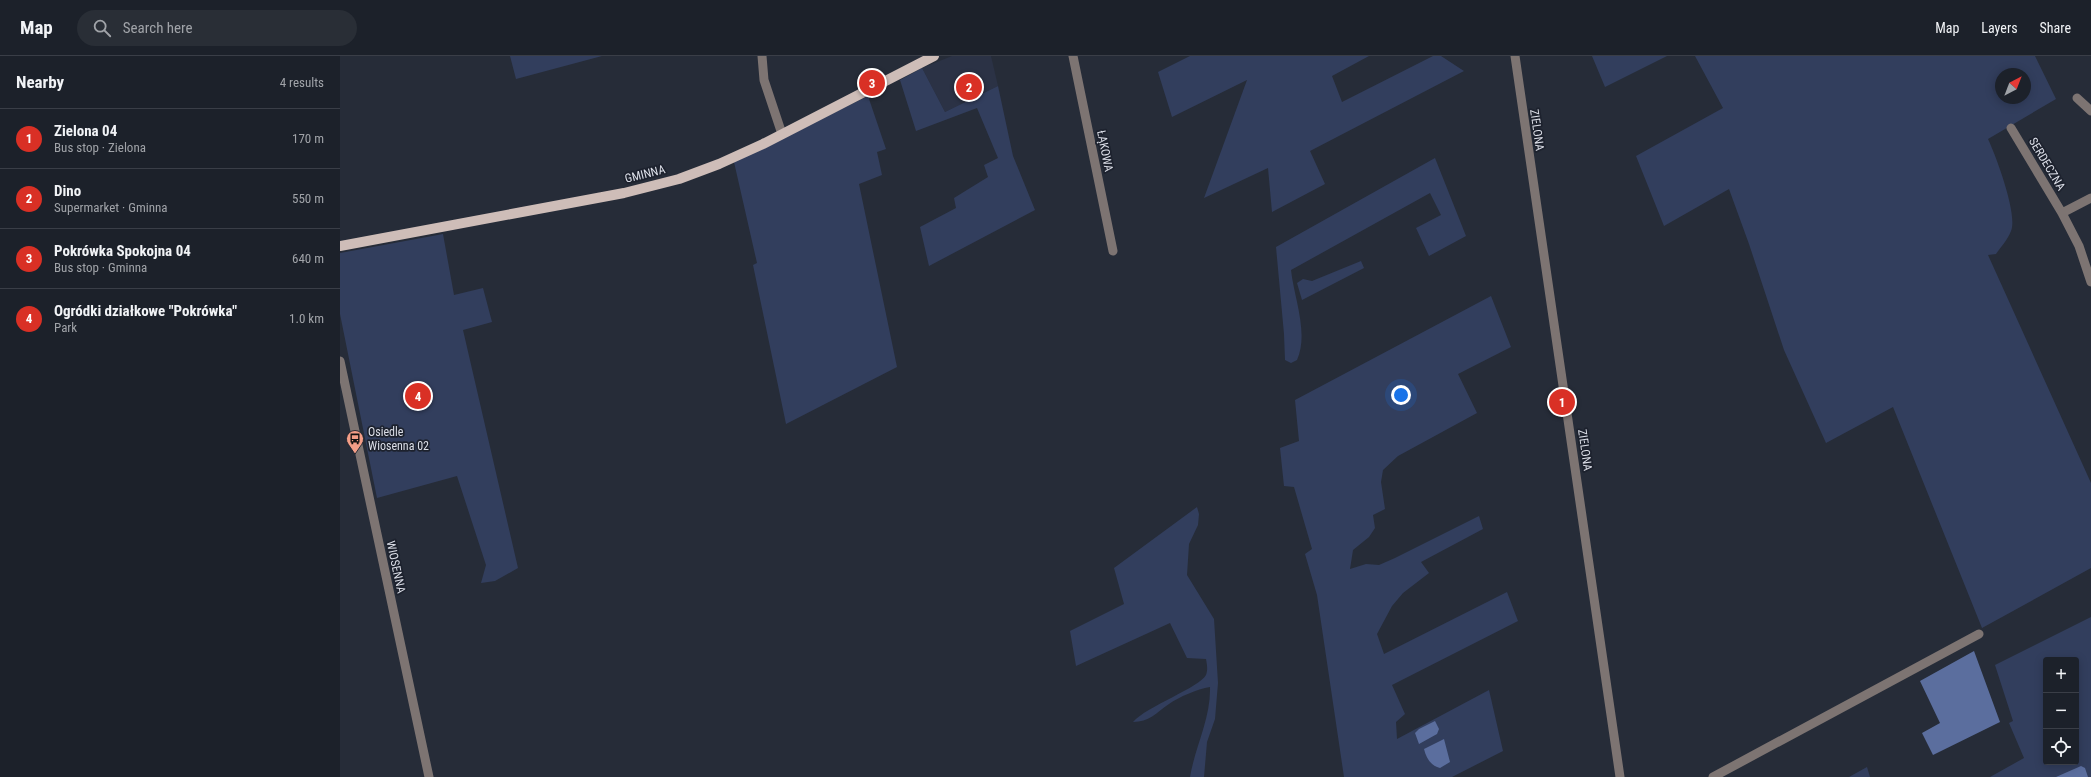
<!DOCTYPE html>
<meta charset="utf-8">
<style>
body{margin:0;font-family:"Roboto Condensed",sans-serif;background:#292e36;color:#f1f3f6}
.controls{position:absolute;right:12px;bottom:12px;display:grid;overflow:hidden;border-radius:4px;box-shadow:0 2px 10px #0003}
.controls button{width:36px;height:36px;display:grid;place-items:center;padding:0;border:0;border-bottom:1px solid #3a3e47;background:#1c212a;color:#f1f3f6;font:20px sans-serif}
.compass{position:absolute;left:1655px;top:12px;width:36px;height:36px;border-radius:50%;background:#1c212a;box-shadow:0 2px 10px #0003;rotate:42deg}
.you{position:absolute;left:1061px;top:339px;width:14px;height:14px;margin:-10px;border:3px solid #fff;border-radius:50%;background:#1a73e8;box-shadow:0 0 0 6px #1a73e833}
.badge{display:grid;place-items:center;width:26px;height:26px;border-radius:50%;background:#d93025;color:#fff;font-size:13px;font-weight:700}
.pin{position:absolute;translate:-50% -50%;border:2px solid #fff;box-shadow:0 1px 4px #0006}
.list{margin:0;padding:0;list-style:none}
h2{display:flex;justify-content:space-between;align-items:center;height:52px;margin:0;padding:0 16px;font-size:17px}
h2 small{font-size:13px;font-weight:400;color:#a0a3a8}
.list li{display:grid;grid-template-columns:26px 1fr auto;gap:12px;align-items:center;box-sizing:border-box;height:60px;padding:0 16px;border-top:1px solid #3a3e47}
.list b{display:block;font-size:15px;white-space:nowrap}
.list p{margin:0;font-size:13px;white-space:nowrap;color:#a0a3a8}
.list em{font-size:13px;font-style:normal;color:#a0a3a8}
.icon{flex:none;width:22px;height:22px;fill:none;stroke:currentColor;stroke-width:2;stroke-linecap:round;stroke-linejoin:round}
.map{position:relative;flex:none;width:1751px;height:721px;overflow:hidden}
header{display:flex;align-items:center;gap:24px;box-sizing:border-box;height:56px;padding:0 20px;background:#1c212a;border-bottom:1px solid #3a3e47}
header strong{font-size:19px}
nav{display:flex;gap:22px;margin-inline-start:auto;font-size:14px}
.search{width:280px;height:36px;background:#292e36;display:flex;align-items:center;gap:10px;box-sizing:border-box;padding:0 14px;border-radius:22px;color:#a0a3a8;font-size:15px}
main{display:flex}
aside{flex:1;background:#1c212a}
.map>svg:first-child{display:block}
.built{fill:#2b3245}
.green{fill:#323e5d;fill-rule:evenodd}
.water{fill:#5b6e9e}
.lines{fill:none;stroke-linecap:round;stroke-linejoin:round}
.minor{stroke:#7d7472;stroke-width:9}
.major{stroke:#cebdb8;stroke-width:10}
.labels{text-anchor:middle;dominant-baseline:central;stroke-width:3.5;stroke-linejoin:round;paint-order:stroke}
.street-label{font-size:12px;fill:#dcdfe8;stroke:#1d222e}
.poi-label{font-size:12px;fill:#dcdfe8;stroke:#1d222e;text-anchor:start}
</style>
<header>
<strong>Map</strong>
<div class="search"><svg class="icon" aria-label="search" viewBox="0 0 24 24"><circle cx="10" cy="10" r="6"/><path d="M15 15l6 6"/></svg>Search here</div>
<nav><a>Map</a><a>Layers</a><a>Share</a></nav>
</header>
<main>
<aside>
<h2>Nearby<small>4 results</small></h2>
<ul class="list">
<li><span class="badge">1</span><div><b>Zielona 04</b><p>Bus stop · Zielona</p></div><em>170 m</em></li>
<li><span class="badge">2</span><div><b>Dino</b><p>Supermarket · Gminna</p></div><em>550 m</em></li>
<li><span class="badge">3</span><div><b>Pokrówka Spokojna 04</b><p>Bus stop · Gminna</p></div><em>640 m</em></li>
<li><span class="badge">4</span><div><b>Ogródki działkowe &quot;Pokrówka&quot;</b><p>Park</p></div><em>1.0 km</em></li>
</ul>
</aside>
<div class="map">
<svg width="1751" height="721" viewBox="0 0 1751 721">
<rect width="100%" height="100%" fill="#262c38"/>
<path class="built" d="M612 0H651L658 30 605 56 582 12Z"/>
<path class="green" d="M170 0H262L176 23Z
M850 0H1029L992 20 1002 46 1093 0H1101L1124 15 970 95 985 128 932 156 928 112 864 142 907 24 832 61 818 16Z
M1252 0H1327L1265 31Z
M1355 0H1695L1716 43 1648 83C1656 100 1678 159 1671 175 1668 183 1661 191 1656 198L1648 199 1751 427V512L1642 572 1553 351 1486 387 1444 294 1409 188 1389 133 1324 170 1296 100 1383 52ZM1661 18H1685V42H1661Z
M582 12 605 56 658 30 673 100 695 154 589 210 580 171 616 152 614 142 648 121 644 109 658 102 637 52 576 75 560 24Z
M528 40 546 93 537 96 542 119 519 128 557 311 446 368 413 209 417 207 394 106Z
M1095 102 1126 180 1089 200 1076 172 1101 159 1090 137 951 214C954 242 969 277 957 304L951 307 945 304 944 278 936 191Z
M103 178 114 239 143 232 152 266 123 274 178 512 155 525 141 527 146 509 117 420 37 442 0 258V197Z
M1021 205 1024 212 962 244 957 227 963 223 972 225Z
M1151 240 1171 291 1118 318 1137 357 1058 400 1043 414 1041 426 1045 453 1033 459 1035 472 1029 481 1013 494 1010 513 1026 508 1039 509 1055 502 1139 460 1143 473 1081 506 1089 517 1063 537 1052 550 1037 578 1044 598 1167 536 1178 565 1052 629 1065 658 1056 666 1057 683 1149 634 1163 695 1112 721H1004L977 539 965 498 972 493 954 431 944 430 940 392 959 385 955 344Z
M857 451 859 458 858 469 849 488 847 519 874 563 878 627 875 663 867 686 864 721H850C855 691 871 662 870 631 857 633 839 641 829 648 816 657 809 666 793 666 807 650 859 632 866 619 868 613 867 609 866 603L847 602 830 567 736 610 730 575 784 548 774 512Z
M1751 561V721H1650L1684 702 1669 667 1673 665 1655 609ZM1706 604H1736V706H1706Z
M1527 711 1530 721H1509Z"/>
<path class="water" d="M1634 595 1660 666 1593 699 1582 677 1600 667 1580 625Z
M1095 665 1099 673 1097 678 1079 688 1075 677 1079 673Z
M1104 683 1110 706 1100 712C1091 710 1086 702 1084 693Z
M1741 710 1745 712 1748 721H1716Z"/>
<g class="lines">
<path class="minor" d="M422 0 424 24 442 78
M733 0 773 195
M1175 0 1280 721
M1737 42 1751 55
M1671 72 1722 157 1739 190 1751 226
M1722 157 1751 142
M0 305 89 721
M1373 721 1639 578"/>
<path class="major" d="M0 190 284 137 339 123 379 108 423 88 594 0"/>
</g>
<defs>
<symbol id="bus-pin" viewBox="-11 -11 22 30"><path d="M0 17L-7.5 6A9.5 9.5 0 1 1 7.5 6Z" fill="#f49e87" stroke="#1d222e"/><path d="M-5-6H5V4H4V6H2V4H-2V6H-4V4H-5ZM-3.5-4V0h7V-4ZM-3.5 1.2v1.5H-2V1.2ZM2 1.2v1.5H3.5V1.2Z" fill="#111"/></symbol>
</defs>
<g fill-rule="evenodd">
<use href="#bus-pin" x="5" y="373" width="20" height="27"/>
</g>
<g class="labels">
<g class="street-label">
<text transform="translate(1197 74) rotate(82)">ZIELONA</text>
<text transform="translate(765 95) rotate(79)">ŁĄKOWA</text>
<text transform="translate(1707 108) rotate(59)">SERDECZNA</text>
<text transform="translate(305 118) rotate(-14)">GMINNA</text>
<text transform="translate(1245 394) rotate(82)">ZIELONA</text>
<text transform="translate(56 511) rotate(78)">WIOSENNA</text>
</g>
<g class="poi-label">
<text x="28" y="376">Osiedle<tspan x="28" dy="14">Wiosenna 02</tspan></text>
</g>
</g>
</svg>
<div class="controls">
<button>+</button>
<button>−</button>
<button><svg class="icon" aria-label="locate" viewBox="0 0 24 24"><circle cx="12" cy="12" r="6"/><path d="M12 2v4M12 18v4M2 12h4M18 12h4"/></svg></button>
</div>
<svg class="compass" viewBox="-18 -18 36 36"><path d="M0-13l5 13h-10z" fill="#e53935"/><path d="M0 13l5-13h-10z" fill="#a0a3a8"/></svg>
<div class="you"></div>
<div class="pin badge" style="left:1222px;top:346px">1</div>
<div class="pin badge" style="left:629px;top:31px">2</div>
<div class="pin badge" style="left:532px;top:27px">3</div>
<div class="pin badge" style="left:78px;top:340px">4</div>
</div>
</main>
